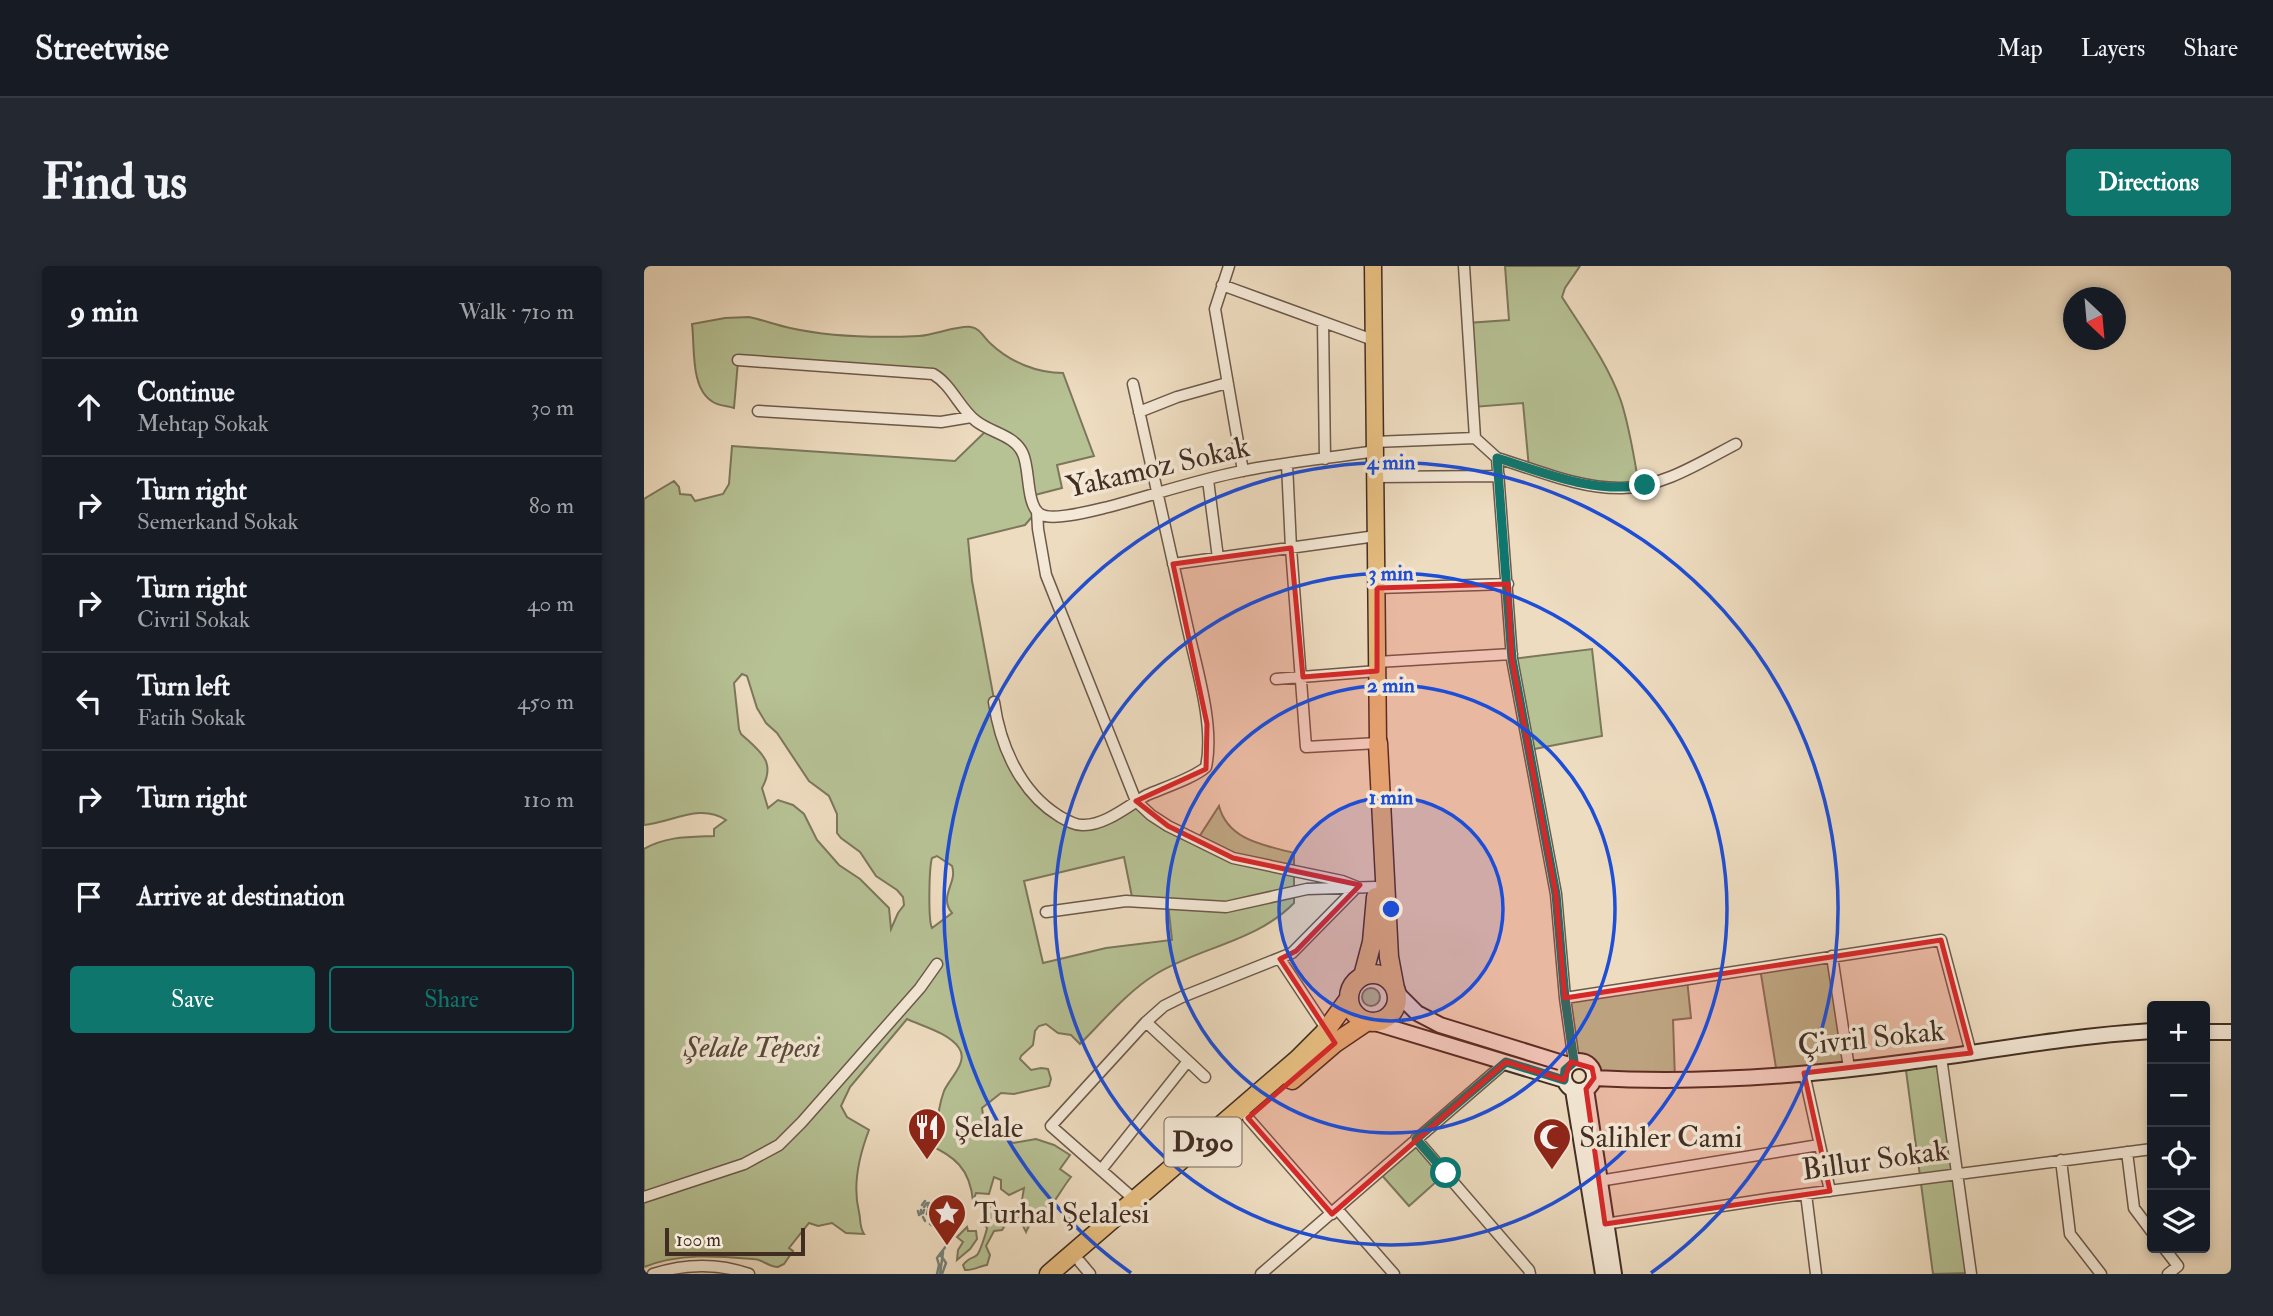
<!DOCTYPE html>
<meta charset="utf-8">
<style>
body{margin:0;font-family:"IM FELL Double Pica",serif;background:#242831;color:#f1f3f6}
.controls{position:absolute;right:21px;bottom:21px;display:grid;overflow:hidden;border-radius:7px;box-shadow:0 4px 10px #0003}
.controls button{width:63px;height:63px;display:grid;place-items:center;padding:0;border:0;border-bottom:2px solid #363941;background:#171b24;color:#f1f3f6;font:35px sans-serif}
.compass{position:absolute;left:1419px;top:21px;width:63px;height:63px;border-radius:50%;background:#171b24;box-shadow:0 4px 10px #0003;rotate:154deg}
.scale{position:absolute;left:21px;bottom:18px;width:140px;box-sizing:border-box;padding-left:7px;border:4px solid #422d23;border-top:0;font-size:19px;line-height:24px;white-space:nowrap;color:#422d23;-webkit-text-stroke:5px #f4e8d6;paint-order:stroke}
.stop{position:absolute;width:21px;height:21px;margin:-16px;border:5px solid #0f766e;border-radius:50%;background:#fff}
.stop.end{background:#0f766e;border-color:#fff;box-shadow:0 2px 7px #0008}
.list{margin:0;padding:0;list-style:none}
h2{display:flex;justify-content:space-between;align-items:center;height:91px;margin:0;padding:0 28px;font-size:30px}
h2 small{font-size:23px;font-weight:400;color:#9ea1a6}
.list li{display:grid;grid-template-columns:46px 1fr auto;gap:21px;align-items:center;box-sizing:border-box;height:98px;padding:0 28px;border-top:2px solid #363941}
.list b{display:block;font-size:26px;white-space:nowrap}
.list p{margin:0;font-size:23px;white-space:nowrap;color:#9ea1a6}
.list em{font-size:23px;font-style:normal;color:#9ea1a6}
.actions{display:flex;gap:14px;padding:21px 28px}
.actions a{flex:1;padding:16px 0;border:2px solid #0f766e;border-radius:7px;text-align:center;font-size:24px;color:#0f766e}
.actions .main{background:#0f766e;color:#fff}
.icon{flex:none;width:38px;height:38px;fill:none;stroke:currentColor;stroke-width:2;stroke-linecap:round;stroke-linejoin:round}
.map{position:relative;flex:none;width:1587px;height:1008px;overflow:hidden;border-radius:7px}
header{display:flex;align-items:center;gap:42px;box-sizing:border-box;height:98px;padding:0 35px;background:#171b24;border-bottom:2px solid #363941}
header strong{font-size:33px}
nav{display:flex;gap:38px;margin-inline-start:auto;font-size:24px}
.intro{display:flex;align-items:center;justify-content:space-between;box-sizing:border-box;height:168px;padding:0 42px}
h1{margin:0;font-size:49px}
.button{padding:18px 32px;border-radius:7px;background:#0f766e;color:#fff;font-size:24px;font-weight:700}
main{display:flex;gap:42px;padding:0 42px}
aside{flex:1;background:#171b24;border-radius:7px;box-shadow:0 4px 10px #0003}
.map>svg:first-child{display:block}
.green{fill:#b6c194;stroke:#7c775c;stroke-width:2;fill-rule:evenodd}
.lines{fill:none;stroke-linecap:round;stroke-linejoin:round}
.stream{stroke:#768379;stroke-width:2.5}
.street-casing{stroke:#6d594a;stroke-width:13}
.secondary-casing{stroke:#422d23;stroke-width:18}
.primary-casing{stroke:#422d23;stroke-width:19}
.highway-casing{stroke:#422d23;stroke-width:21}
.street{stroke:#f4e8d6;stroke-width:10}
.secondary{stroke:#f4e8d6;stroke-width:14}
.primary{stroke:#e7be80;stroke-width:16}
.highway{stroke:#e7be80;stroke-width:18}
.route{stroke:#0f766e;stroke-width:9}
.marked{fill:#d62828;fill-opacity:0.2;stroke:#d62828;stroke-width:5;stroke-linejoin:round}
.ring{fill:none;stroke:#1d4ed8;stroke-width:3.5}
.labels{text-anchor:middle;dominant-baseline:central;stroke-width:7;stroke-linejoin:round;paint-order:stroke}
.shield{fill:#f4e8d6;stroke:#776559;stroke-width:2}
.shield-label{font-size:28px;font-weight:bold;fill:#422d23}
.street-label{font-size:30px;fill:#422d23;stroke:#f4e8d6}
.park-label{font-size:30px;font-style:italic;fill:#594b3a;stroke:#f4e8d6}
.poi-label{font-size:30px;fill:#422d23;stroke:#f4e8d6;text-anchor:start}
.centre{fill:#1d4ed8;stroke:#f4e8d6;stroke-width:3.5}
.ring-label{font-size:21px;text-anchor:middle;font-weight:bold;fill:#1d4ed8;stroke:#f4e8d6;stroke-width:7;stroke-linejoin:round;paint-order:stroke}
</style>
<header>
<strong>Streetwise</strong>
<nav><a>Map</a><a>Layers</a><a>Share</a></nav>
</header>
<div class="intro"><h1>Find us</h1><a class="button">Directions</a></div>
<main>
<aside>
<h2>9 min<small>Walk · 710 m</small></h2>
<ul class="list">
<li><svg class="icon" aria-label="ahead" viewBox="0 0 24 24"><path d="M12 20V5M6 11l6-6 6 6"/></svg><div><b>Continue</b><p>Mehtap Sokak</p></div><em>30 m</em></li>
<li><svg class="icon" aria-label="right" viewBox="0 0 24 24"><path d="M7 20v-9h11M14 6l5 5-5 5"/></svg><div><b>Turn right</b><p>Semerkand Sokak</p></div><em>80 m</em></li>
<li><svg class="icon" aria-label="right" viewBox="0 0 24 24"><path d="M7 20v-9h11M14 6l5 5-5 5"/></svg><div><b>Turn right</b><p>Civril Sokak</p></div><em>40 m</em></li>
<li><svg class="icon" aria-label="left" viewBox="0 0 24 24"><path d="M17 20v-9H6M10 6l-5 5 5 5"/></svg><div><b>Turn left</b><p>Fatih Sokak</p></div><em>450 m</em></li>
<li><svg class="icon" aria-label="right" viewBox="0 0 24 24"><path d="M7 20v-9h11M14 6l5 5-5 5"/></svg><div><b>Turn right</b></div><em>110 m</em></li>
<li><svg class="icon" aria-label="arrive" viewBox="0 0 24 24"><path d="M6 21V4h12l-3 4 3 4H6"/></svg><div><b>Arrive at destination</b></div></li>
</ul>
<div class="actions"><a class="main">Save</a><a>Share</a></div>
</aside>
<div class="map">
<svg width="1587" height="1008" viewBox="0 0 1587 1008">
<rect width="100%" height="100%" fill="#eedcc0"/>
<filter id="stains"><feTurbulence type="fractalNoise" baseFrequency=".00286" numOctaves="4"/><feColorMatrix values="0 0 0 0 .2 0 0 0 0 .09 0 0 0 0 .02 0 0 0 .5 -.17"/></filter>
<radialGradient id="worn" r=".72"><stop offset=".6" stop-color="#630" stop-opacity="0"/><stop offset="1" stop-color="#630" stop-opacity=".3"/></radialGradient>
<path class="green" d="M861 0H936L921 22 918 31C939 64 964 98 977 135 986 163 990 191 995 220L980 222 885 202 879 137 829 141 823 57 865 54Z
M105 51C119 54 132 59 146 62 187 71 233 72 275 70 290 69 315 59 327 61 336 62 340 72 347 78 366 96 393 107 419 107L450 190 413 199 418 222 387 230 393 245 381 259 324 273 328 315 357 471 392 532 441 560 492 535 553 574 575 540C584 574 619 579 650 587V637C612 676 556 681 512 708 483 726 460 754 436 778L427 769 414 767 402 758 395 760 391 765 389 779 377 790 376 793 387 804 397 802 404 803 407 813 405 820 370 828 357 827 338 842 339 849 343 850 348 862 369 877 392 873 410 879 426 889 416 903 427 911C419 921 414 931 406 941 398 951 387 952 382 966L379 960 382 948 381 947 373 952 371 947 378 934 380 922 365 929 357 923V914L350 911 345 928 332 927 329 935C326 903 311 890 283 878L294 868C293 854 295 839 300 825 305 813 325 796 315 782 305 767 278 760 263 753L206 821 197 840 203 851 225 864C215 890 208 918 215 946 217 954 215 960 220 968L202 967 188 957 174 960 165 957 145 982 149 985 140 998 134 1001C124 1001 119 993 109 993 72 990 35 987 0 1001V583C22 570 46 571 70 570V563L82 554C56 537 29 556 0 559V233L30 215 35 221 36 228 47 229 51 235 79 228 85 218 88 180 311 195 344 163 295 112 94 95 90 142C84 140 75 140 69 136 46 123 51 81 48 58L81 52ZM98 408 103 410 113 442 122 457 133 467 165 515 185 530 193 548V567L197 572 216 586 232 610 253 624 259 631 260 639 254 647 247 663 245 642 216 613 195 599 173 574 160 548 149 539 134 534 124 542 118 522C133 495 115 485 97 468L95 463 90 417ZM293 590 308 600C314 617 294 630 308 647L288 662C284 655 285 602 288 592ZM480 591 489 636 524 637 528 674 462 682 399 697 380 615Z
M948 383 958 470 885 484 868 393Z
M1188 690 1205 802 1133 808 1116 702Z
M1043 713 1047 752 1029 754 1031 814 949 805 942 797 935 795 921 732Z
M718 731a9 9 0 1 1 18 0a9 9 0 1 1-18 0Z
M1297 791 1327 1007 1289 1008 1261 797Z
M772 873 802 907 765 940 735 906Z
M349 936 351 945 360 943 361 945 358 950 360 961 358 964 350 965 342 980 346 989 343 999C336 1000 328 1005 321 1004L319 999C326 990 329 993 333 989 336 986 342 967 343 962L337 954 345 946Z
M323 961 324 965H332L333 973 326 983 313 994 314 984 319 976 313 971Z"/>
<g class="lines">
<path class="stream" d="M295 934 298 937
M293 936 295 940
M288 937V946
M278 939 281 935
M280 941 283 937
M284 941 285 937
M303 944 304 948
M274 945 275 949
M301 946 302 949
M279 947 280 944
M277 948V944
M283 948 284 944
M279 951 281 955
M286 958 297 965
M293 1008 295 999 293 992 296 988
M296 1008 299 986
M298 1008 302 997 296 988 306 975 297 963 299 959"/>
<defs>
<path id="street" d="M585 0 571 43 599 205
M820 0 831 172 853 192 868 393 912 628 921 732 930 796
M578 19 729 74
M679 56 681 193
M94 94 289 108C308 119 315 142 332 155 347 167 371 169 379 188 386 203 382 239 396 248 408 256 451 244 464 241 509 229 553 214 598 205 642 196 687 192 731 185
M114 145 297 156 327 151
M495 146 533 131 583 117
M730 176 831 172
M853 192C893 204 936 223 978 222 1019 221 1057 196 1092 178
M643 198 647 282 662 481 734 477
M731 211 855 210
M564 214 574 292
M393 245 394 263 402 309 492 535 507 549 524 560 589 592 698 615 713 621 648 687 538 731 520 740 502 756 407 860 491 934
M529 298 732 270
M733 322 864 318
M733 396 868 388
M632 413 733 405
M350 436C356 479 376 526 415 550 422 554 432 560 440 559 462 559 485 539 503 529 519 522 550 512 562 501 571 459 552 401 543 359 525 279 507 199 489 118
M402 646 482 635 582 641 663 623 732 621
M1188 690 1205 802
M636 693 683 764
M921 732 1297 674 1327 787
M1297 791 1327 1008
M544 795 561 811
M1160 807 1186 925
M604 852 688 948
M772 873 885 1004 886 1008
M1483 886 1490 942 1508 966
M1417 894 1426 968 1457 1008
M457 904 544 795 502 756
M955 915 1175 879
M1162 928 1172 1008
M0 931 100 898 135 879 158 856 276 722 293 698
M693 943 750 1008
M961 958 1130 932 1508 883
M1520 982 1534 1000 1524 1008
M436 996 446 1008
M9 1008C40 998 74 997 105 1008
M617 1008 862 796"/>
<path id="secondary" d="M752 726 773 747 796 759 925 799
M731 757 920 814
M1561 766H1587
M920 810a15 15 0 1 1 30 0a15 15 0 1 1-30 0Z
M950 812C1054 818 1161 810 1264 796 1345 785 1427 770 1508 765
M942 823 970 1008
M929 824 959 1008"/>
<path id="primary" d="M729 0 734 477"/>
<path id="highway" d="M734 477 745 691 751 723
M705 732a24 24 0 1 1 48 0a24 24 0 1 1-48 0Z
M719 710 728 676 732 631
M648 814 691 777 722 756
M405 1008 654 793 680 767 704 734"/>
</defs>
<use href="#street" class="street-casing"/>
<use href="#secondary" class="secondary-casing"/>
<use href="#primary" class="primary-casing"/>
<use href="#highway" class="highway-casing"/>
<use href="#street" class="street"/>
<use href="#secondary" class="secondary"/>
<use href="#primary" class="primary"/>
<use href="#highway" class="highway"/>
</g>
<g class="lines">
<path class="route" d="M802 907 772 873 862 796 920 814 921 804 930 796 921 732 912 628 868 393 853 192C902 207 949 228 1001 219"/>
</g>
<path class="marked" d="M647 282 659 411 733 405V322L864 318 868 393 912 628 921 732 1297 674 1327 787 1160 807 1186 925 961 958 942 823 950 812 948 802 927 796 920 814 862 796 688 948 604 852 691 777 636 693 652 685 716 619 589 592 524 560 492 535 562 503 563 458 529 298Z"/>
<circle cx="747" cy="643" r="112" fill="#1d4ed8" fill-opacity=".12"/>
<g class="ring">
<circle cx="747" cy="643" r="112"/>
<circle cx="747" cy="643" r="224"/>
<circle cx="747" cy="643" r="336"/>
<path d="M487 1007A447 447 0 1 1 1007 1007"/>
</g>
<defs>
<symbol id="restaurant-pin" viewBox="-11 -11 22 30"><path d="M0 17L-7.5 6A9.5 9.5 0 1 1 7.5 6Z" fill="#8f2418" stroke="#f4e8d6"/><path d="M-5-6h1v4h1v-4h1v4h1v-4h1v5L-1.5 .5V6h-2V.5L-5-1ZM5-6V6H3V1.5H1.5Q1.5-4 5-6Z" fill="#fff"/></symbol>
<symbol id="mosque-pin" viewBox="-11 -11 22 30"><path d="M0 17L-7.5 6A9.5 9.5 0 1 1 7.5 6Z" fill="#8f2418" stroke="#f4e8d6"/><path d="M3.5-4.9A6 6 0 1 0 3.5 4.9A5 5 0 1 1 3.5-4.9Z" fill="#fff"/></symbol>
<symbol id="sight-pin" viewBox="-11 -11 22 30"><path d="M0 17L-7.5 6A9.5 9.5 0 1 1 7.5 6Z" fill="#8f2418" stroke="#f4e8d6"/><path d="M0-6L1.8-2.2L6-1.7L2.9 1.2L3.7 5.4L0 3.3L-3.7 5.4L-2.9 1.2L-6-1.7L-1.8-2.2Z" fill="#fff"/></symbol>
</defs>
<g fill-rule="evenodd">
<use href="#restaurant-pin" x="261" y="839" width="44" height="60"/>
<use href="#mosque-pin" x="886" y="849" width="44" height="60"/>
<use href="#sight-pin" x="281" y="925" width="44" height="60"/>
</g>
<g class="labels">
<rect class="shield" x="520.5" y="851.5" width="77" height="49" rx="5"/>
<g class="shield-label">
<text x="559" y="876">D190</text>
</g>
<g class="street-label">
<text transform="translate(514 201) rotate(-13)">Yakamoz Sokak</text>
<text transform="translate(1227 772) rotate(-6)">Çivril Sokak</text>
<text transform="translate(1231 894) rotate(-8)">Billur Sokak</text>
</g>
<g class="park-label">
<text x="108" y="781">Şelale Tepesi</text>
</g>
<g class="poi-label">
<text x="310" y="861">Şelale</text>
<text x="935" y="871">Salihler Cami</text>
<text x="330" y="947">Turhal Şelalesi</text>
</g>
</g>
<circle cx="747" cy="643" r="10" class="centre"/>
<g class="ring-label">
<text x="747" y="203">4 min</text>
<text x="747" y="314">3 min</text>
<text x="747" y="426">2 min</text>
<text x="747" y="538">1 min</text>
</g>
<rect width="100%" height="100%" filter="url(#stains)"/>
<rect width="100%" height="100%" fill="url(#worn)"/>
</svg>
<div class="controls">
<button>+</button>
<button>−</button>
<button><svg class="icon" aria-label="locate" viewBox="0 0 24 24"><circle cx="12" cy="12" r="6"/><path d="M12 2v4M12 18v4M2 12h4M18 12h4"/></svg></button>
<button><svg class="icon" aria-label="layers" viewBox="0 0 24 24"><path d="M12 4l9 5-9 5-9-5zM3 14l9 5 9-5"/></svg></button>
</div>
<svg class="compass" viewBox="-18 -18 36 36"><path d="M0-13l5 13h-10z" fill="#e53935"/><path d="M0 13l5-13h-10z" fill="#9ea1a6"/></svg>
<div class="scale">100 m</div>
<div class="stop" style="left:802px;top:907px"></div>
<div class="stop end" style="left:1001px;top:219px"></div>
</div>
</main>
